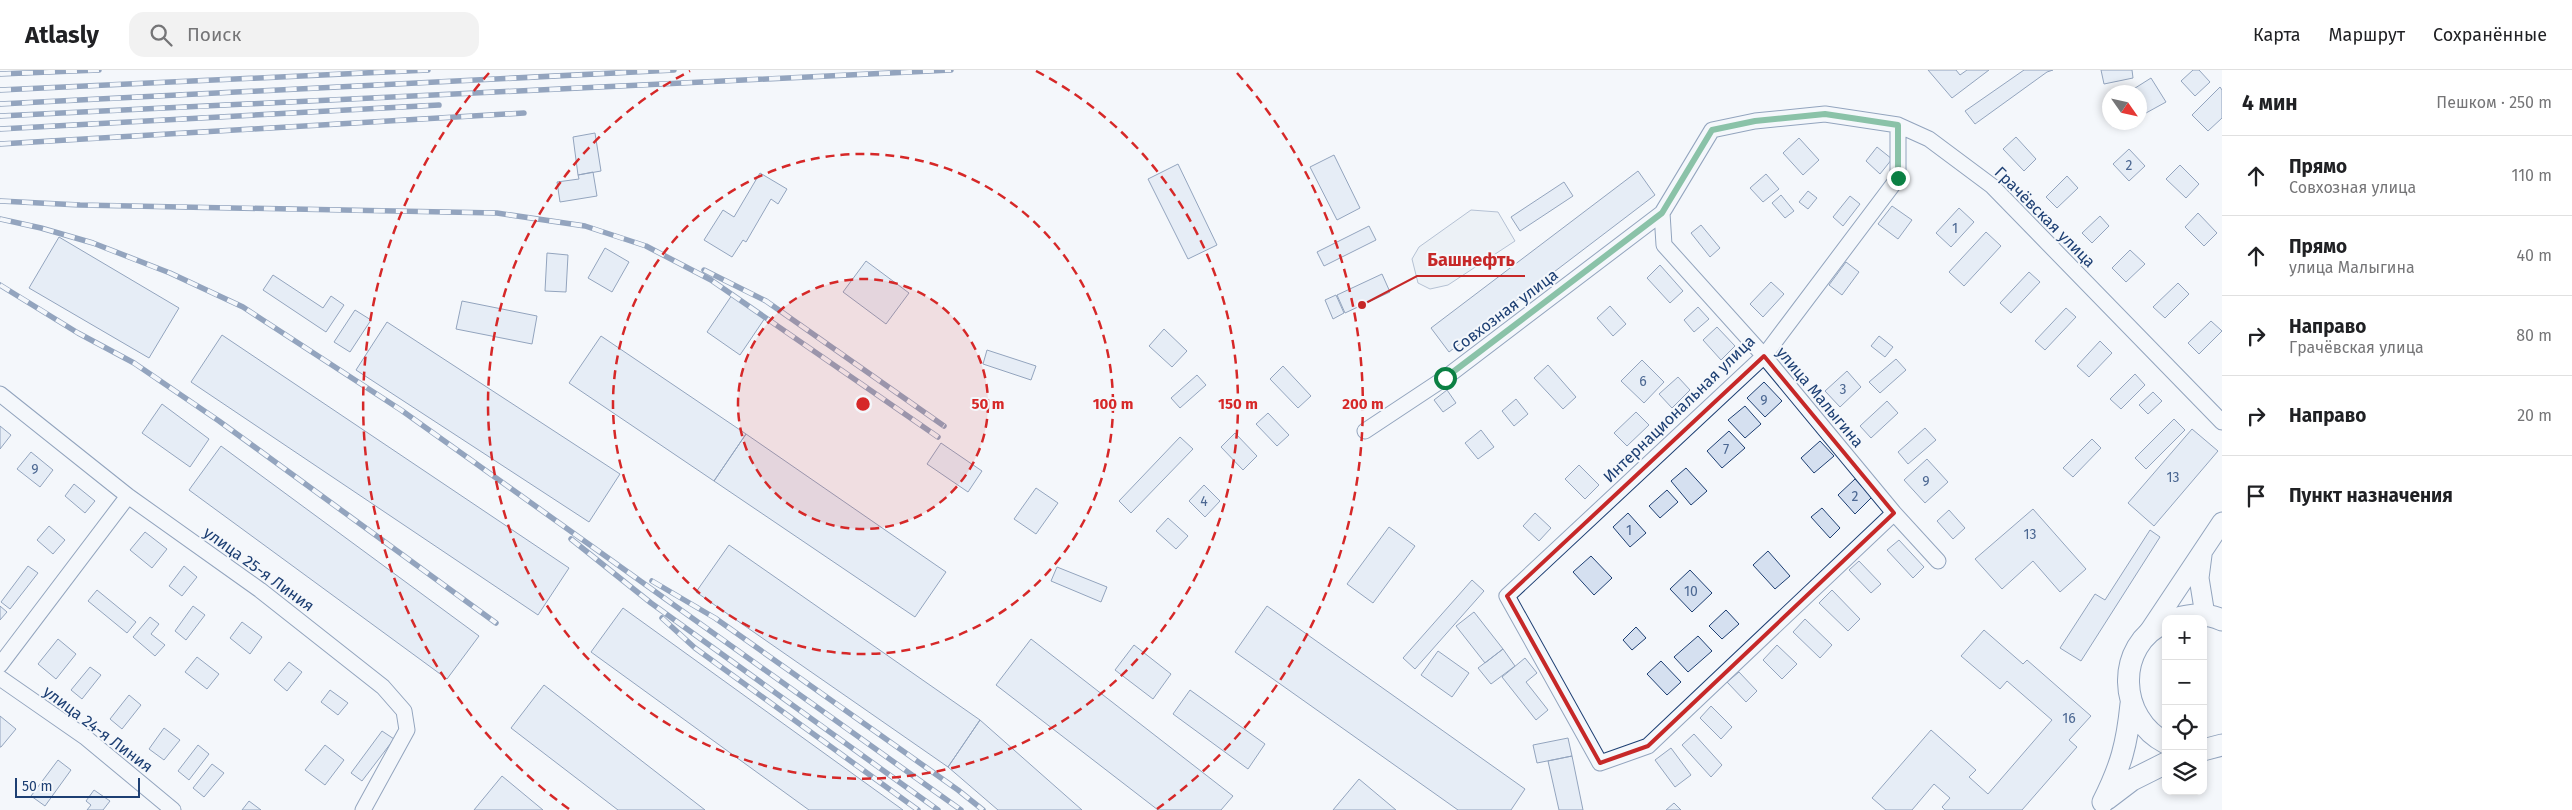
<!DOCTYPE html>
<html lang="ru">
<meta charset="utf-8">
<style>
body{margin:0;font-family:"Fira Sans",sans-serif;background:#f2f2f2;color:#202124}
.controls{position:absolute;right:15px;bottom:15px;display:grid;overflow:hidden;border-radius:10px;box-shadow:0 2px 8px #0003}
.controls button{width:45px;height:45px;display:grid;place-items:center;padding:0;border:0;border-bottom:1px solid #e0e0e0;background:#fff;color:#202124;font:25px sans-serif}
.compass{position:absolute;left:2102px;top:15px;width:45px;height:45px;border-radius:50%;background:#fff;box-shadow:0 2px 8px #0003;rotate:124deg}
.scale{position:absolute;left:15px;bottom:12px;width:125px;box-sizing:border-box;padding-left:5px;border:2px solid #1d3f73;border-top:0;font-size:14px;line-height:18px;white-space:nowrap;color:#1d3f73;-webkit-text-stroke:4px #f4f7fb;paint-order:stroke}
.stop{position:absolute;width:15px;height:15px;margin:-11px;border:4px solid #0b8043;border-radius:50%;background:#fff}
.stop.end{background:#0b8043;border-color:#fff;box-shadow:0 1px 5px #0008}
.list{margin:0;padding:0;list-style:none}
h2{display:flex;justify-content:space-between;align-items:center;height:65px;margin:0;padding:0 20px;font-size:21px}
h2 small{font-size:16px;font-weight:400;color:#757577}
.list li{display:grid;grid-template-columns:32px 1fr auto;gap:15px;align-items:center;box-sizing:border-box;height:80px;padding:0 20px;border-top:1px solid #e0e0e0}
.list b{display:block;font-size:19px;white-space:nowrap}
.list p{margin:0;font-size:16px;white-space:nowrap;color:#757577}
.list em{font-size:16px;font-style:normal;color:#757577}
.icon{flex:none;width:28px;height:28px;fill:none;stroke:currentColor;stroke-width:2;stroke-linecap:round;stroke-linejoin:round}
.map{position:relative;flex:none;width:2222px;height:740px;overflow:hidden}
header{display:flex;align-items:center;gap:30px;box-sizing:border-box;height:70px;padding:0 25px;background:#fff;border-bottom:1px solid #e0e0e0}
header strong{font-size:24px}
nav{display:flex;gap:28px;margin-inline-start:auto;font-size:18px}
.search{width:350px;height:45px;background:#f2f2f2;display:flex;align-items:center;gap:12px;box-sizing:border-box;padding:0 18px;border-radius:15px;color:#757577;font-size:19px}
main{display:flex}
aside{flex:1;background:#fff}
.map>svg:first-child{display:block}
.green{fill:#e3e9f0;stroke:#687fa3}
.building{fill:#d5e0f0;stroke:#1d3f73}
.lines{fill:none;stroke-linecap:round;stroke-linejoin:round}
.minor-casing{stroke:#1d3f73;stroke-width:17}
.tertiary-casing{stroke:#1d3f73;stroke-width:21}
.secondary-casing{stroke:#1d3f73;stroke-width:23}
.minor{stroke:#f4f7fb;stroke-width:15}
.tertiary{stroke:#f4f7fb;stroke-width:19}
.secondary{stroke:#f4f7fb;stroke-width:21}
.rail-casing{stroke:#1d3f73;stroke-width:5.5}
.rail{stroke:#f4f7fb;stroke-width:4;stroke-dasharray:11;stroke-linecap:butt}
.route{stroke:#0b8043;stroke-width:6}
.marked{fill:none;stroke:#c62828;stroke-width:4;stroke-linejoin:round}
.ring{fill:none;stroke:#d62828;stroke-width:2.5;stroke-dasharray:9 6}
.labels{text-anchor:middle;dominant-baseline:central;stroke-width:4;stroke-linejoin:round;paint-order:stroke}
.number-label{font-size:14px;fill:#4b6792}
.street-label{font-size:16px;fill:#1d3f73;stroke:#f4f7fb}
.centre{fill:#d62828;stroke:#f4f7fb;stroke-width:2.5}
.ring-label{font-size:15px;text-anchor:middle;font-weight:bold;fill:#d62828;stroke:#f4f7fb;stroke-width:4;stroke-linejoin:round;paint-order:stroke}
.leader{fill:none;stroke:#c62828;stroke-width:2}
.callout-dot{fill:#c62828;stroke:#f4f7fb;stroke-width:2}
.callout-label{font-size:18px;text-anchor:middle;font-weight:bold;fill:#c62828;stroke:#f4f7fb;stroke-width:4;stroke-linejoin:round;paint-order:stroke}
</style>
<header>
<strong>Atlasly</strong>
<div class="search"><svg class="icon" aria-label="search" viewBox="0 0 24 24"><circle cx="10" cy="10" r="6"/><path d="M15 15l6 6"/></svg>Поиск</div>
<nav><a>Карта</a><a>Маршрут</a><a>Сохранённые</a></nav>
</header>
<main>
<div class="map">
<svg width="2222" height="740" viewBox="0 0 2222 740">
<rect width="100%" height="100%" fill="#f4f7fb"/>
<path class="green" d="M1471 140 1498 142 1515 171 1448 215 1430 219 1418 213 1412 189 1419 177Z"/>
<path class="building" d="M1928 0H1956L1960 5 1967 0H1989L1952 28Z
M2024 0H2053L2047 2 1975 54 1965 41Z
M2101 0H2132L2133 8 2104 14Z
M2193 0H2199L2210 12 2195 26 2181 11Z
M2151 8 2166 32 2146 43 2140 32V22H2134L2132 20Z
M2220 17 2222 20V48L2208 61 2192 45Z
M595 63 601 101 578 105 573 67Z
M2016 67 2036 89 2024 101 2003 79Z
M1799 68 1819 90 1803 105 1783 83Z
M1877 77 1892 89 1880 104 1866 91Z
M2129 79 2145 96 2129 111 2113 94Z
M1334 85 1360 138 1337 150 1310 97Z
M1178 94 1217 175 1188 189 1148 109Z
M2180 95 2199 114 2186 128 2166 109Z
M1638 101 1655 125 1449 282 1431 258Z
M593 102 597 126 560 132 557 112 579 109 578 105Z
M760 103 787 119 778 134 771 129 746 172 743 170 732 187 704 170 723 140 734 147Z
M1766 104 1779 119 1763 132 1750 118Z
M2067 106 2078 118 2057 138 2046 127Z
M1564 112 1573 126 1520 161 1511 147Z
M1808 121 1817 128 1808 139 1799 132Z
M1781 125 1794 141 1785 148 1772 133Z
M1850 126 1860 134 1843 156 1833 147Z
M1892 136 1912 150 1898 169 1878 154Z
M1959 138 1974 152 1951 177 1936 163Z
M2198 143 2217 163 2204 176 2185 157Z
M2100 146 2109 156 2092 173 2082 163Z
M1701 155 1720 178 1710 187 1691 163Z
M1369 156 1376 170 1324 196 1317 182Z
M1986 162 2001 176 1964 216 1949 202Z
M59 167 179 238 149 288 29 218Z
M605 178 629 192 612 222 588 208Z
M2130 180 2145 194 2126 212 2112 198Z
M547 183 568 185 566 222 545 221Z
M866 191 909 223 886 254 843 222Z
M1846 192 1859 202 1842 225 1829 215Z
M1660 195 1683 221 1670 233 1647 208Z
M2029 202 2040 212 2011 243 2000 233Z
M1382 204 1390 222 1345 243 1337 225Z
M273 205 323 238 331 226 344 235 326 262 263 220Z
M1771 212 1784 224 1763 247 1750 234Z
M2178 213 2189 224 2165 248 2153 237Z
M732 225 765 248 740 285 707 262Z
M1336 225 1344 243 1333 249 1325 230Z
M462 231 537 246 532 274 456 259Z
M1610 236 1626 254 1613 266 1597 248Z
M1698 237 1709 249 1694 262 1684 250Z
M2066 238 2076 247 2045 280 2035 271Z
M355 240 371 250 350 282 334 272Z
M2211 251 2222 261 2199 284 2188 273Z
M387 252 620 404 589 452 356 300Z
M1717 257 1735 276 1721 290 1703 270Z
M1164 259 1187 281 1172 297 1149 276Z
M222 265 569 498 538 545 191 312Z
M601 266 746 364 714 411 569 313Z
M1879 266 1893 277 1885 287 1871 276Z
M2100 271 2112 283 2089 307 2077 296Z
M987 280 1036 296 1031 310 983 294Z
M1896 289 1906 300 1880 323 1869 312Z
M1642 290 1664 312 1644 333 1621 311Z
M1548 295 1576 327 1563 339 1534 308Z
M1283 296 1311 326 1298 338 1270 309Z
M1847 301 1861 317 1840 337 1825 321Z
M2135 304 2145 315 2121 339 2110 329Z
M1197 305 1206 315 1180 338 1171 328Z
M1678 307 1690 320 1672 338 1659 324Z
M1764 312 1782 331 1765 347 1747 328Z
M1447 320 1456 333 1443 342 1434 330Z
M2153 322 2162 331 2148 344 2139 335Z
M1516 329 1528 344 1514 356 1502 341Z
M1887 331 1898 343 1871 368 1860 356Z
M162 334 209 369 190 397 142 363Z
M1745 336 1761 354 1745 368 1728 350Z
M1636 342 1649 355 1627 376 1614 363Z
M1268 343 1289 365 1277 376 1256 354Z
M2174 349 2185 360 2146 399 2135 388Z
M0 356 11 365 0 379Z
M1925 358 1936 370 1908 394 1898 382Z
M2192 359 2218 381 2154 456 2128 433Z
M1481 360 1494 377 1478 389 1465 373Z
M1729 361 1745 378 1722 398 1707 381Z
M1235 363 1257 386 1243 400 1221 377Z
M746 364 946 502 915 547 714 411Z
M1180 367 1193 379 1131 443 1119 431Z
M2092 369 2101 378 2073 407 2063 398Z
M1820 371 1834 386 1814 403 1801 388Z
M941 373 982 401 968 422 927 394Z
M221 376 479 566 447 609 189 420Z
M31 382 53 400 40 417 17 399Z
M1927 389 1948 412 1925 433 1904 410Z
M1579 395 1599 415 1585 429 1565 409Z
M1686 398 1707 421 1691 435 1671 411Z
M1855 409 1872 427 1855 444 1838 425Z
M74 414 95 431 85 443 65 426Z
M1204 415 1220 431 1205 447 1189 431Z
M1036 418 1058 433 1036 464 1014 449Z
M1667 420 1678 432 1660 448 1649 436Z
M1822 438 1840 458 1830 468 1811 447Z
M2033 439 2086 499 2060 522 2033 491 2002 519 1975 489Z
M1949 440 1965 458 1953 469 1937 451Z
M1535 443 1551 458 1539 471 1523 456Z
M1628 443 1646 463 1630 477 1613 457Z
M1168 448 1188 466 1176 479 1156 461Z
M49 456 65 470 53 484 37 470Z
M1389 457 1415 476 1373 533 1347 514Z
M2150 460 2160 467 2081 591 2060 578 2095 524 2105 530Z
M145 462 167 479 152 498 130 480Z
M1899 470 1924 497 1913 508 1887 480Z
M729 475 980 650 948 697 696 522Z
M1768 481 1790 506 1775 519 1753 495Z
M1591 486 1612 508 1594 525 1573 502Z
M1859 491 1881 514 1871 523 1849 500Z
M28 496 38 503 10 539 1 532Z
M184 496 197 507 182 526 169 516Z
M1057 497 1107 517 1101 532 1051 511Z
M1690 500 1712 523 1692 542 1670 519Z
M1472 510 1484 521 1415 599 1403 588Z
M97 520 136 552 127 563 88 531Z
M1832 520 1860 549 1848 561 1819 533Z
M0 536 7 542 0 550Z
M193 536 205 545 186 570 175 561Z
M1267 536 1525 719 1511 740H1458L1235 582Z
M623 538 903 740H809L591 582Z
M1726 540 1739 554 1722 569 1709 556Z
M1474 542 1503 579 1485 593 1456 556Z
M150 547 159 554 151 564 165 575 155 586 133 567Z
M1805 549 1832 575 1820 588 1793 562Z
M242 552 262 567 250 584 230 568Z
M1636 557 1646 568 1632 580 1623 570Z
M1984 560 2023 594 2027 590 2091 646 2069 670 2077 677 2022 740H1945L1942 737 1950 728 1934 714 1912 740H1886L1872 728 1931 660 1976 700 1969 707 1988 724 2052 650 2007 611 2000 619 1961 586Z
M1698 566 1712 581 1688 602 1674 587Z
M58 569 76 584 56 609 38 594Z
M1031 569 1233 726 1221 740H1158L996 615Z
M1134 575 1171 604 1153 629 1115 600Z
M1777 575 1797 594 1782 609 1763 590Z
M1503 579 1515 596 1491 614 1478 598Z
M1438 581 1469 603 1452 627 1421 605Z
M197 587 219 604 207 619 185 602Z
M1525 588 1537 603 1526 612 1548 640 1536 650 1502 607Z
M1661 591 1681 612 1667 625 1647 604Z
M289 592 302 602 287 621 274 610Z
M90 597 101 605 82 629 71 620Z
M1739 602 1757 621 1746 632 1727 612Z
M544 615 705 740H618L511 658Z
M330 620 348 633 338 645 321 632Z
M1190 620 1265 674 1248 699 1173 644Z
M129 625 141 635 122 659 110 649Z
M1711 636 1732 657 1721 669 1700 648Z
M0 646 16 659 1 677H0Z
M980 650 1082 740H998L948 697Z
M164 658 180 670 164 690 149 679Z
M382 661 394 669 362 711 351 703Z
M1694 664 1722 695 1711 707 1682 675Z
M1568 668 1572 686 1537 693 1533 675Z
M198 675 209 684 189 710 178 701Z
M325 675 344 690 325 715 305 700Z
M1671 678 1691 705 1675 717 1655 690Z
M1572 686 1583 740H1559L1548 691Z
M58 690 71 700 45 736 31 726Z
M212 694 224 703 204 727 193 718Z
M502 706 543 740H474Z
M1359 709 1396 740H1333Z
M94 720 110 731 103 740H87L91 735 86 731Z
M249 731 261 740H242Z
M1674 733 1681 740H1666Z"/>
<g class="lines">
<defs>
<path id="minor" d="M0 324 128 426 260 520 383 617 404 641 407 660 363 740
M1365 361 1445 308 1662 143
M1894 443 1648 676 1600 693 1507 526 1764 286 1898 108V55
M1938 491 1894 443 1764 286 1664 175 1662 143 1712 60 1755 51 1825 44 1898 55 1929 69 1992 116 2222 352
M0 595 128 426
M0 608 85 667 173 740"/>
<path id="tertiary" d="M2202 485 2199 508 2205 545
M2148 563 2222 452"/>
<path id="secondary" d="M2175 549C2190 544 2208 543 2222 550
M2166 552C2114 575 2118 649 2166 673
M2203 680 2222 675
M2107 729 2132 710 2166 693
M2103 732C2121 696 2127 674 2131 634"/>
</defs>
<use href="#minor" class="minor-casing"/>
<use href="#tertiary" class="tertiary-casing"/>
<use href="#secondary" class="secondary-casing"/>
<use href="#minor" class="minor"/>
<use href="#tertiary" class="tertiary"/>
<use href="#secondary" class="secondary"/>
<defs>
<path id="rail" d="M0 4 99 0
M0 20 428 0
M0 34 674 0
M0 46 951 0
M0 59 439 35
M0 74 524 43
M0 131 80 135 497 143 585 156 646 176 711 210 938 367
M0 149 41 158 93 173 170 203 243 237 401 340 961 740
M704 200 766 231 944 356
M0 215 78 263 134 293 219 351 496 553
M571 469 651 533 938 740
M652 511 715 548 958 720 983 740
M662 548 695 578 918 740"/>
</defs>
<use href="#rail" class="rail-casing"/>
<use href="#rail" class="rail"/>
</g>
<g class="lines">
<path class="route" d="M1445 308 1662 143 1712 60 1755 51 1825 44 1898 55V108"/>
</g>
<path d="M0 0H2222V740H0ZM1764 286 1894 443 1648 676 1600 693 1507 526Z" fill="#f4f7fb" fill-opacity=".55" fill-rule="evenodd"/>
<path class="marked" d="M1764 286 1894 443 1648 676 1600 693 1507 526Z"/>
<circle cx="863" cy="334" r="125" fill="#d62828" fill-opacity=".12"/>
<g class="ring">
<circle cx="863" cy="334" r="125"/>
<circle cx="863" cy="334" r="250"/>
<path d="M1036 1A375 375 0 1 1 690 1"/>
<path d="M569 739A500 500 0 0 1 489 3M1237 3A500 500 0 0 1 1157 739"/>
</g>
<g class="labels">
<g class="number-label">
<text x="2129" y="95">2</text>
<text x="1955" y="158">1</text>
<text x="1643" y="311">6</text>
<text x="1843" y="319">3</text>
<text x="1764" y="330">9</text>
<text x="1726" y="379">7</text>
<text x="35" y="399">9</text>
<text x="2173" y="407">13</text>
<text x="1926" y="411">9</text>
<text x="1855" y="426">2</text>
<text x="1204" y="431">4</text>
<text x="1629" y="460">1</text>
<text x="2030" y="464">13</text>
<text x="1691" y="521">10</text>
<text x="2069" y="648">16</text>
</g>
<g class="street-label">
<text transform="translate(2045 147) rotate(45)">Грачёвская улица</text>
<text transform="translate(1505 241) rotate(-37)">Совхозная улица</text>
<text transform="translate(1820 327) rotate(50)">улица Малыгина</text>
<text transform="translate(1679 339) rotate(-44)">Интернациональная улица</text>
<text transform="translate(259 499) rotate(36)">улица 25-я Линия</text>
<text transform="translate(98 659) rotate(37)">улица 24-я Линия</text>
</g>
</g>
<circle cx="863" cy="334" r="8" class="centre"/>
<g class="ring-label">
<text x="988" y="339">50 m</text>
<text x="1113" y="339">100 m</text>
<text x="1238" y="339">150 m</text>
<text x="1363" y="339">200 m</text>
</g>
<path class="leader" d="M1362 235L1417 206H1525"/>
<circle class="callout-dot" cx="1362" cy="235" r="5"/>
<g class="callout-label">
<text x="1471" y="196">Башнефть</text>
</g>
</svg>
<div class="controls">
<button>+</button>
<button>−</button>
<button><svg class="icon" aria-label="locate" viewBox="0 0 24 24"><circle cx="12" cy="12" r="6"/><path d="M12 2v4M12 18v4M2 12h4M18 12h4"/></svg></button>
<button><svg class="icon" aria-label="layers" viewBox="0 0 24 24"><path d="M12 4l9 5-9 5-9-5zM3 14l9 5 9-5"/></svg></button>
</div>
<svg class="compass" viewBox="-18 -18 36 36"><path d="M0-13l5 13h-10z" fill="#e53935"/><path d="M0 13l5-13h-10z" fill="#757577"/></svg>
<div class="scale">50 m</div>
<div class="stop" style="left:1445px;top:308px"></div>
<div class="stop end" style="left:1898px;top:108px"></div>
</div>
<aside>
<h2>4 мин<small>Пешком · 250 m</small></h2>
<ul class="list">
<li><svg class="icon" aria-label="ahead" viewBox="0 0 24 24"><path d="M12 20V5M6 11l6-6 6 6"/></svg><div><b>Прямо</b><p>Совхозная улица</p></div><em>110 m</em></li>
<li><svg class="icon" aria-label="ahead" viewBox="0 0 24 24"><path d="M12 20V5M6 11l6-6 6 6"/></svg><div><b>Прямо</b><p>улица Малыгина</p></div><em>40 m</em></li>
<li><svg class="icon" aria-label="right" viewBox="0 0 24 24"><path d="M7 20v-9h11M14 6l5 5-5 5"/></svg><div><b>Направо</b><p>Грачёвская улица</p></div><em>80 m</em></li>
<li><svg class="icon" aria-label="right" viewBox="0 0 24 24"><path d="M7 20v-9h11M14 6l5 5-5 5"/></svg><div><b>Направо</b></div><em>20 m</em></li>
<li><svg class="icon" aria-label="arrive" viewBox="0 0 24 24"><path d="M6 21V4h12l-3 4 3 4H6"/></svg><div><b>Пункт назначения</b></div></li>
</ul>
</aside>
</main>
